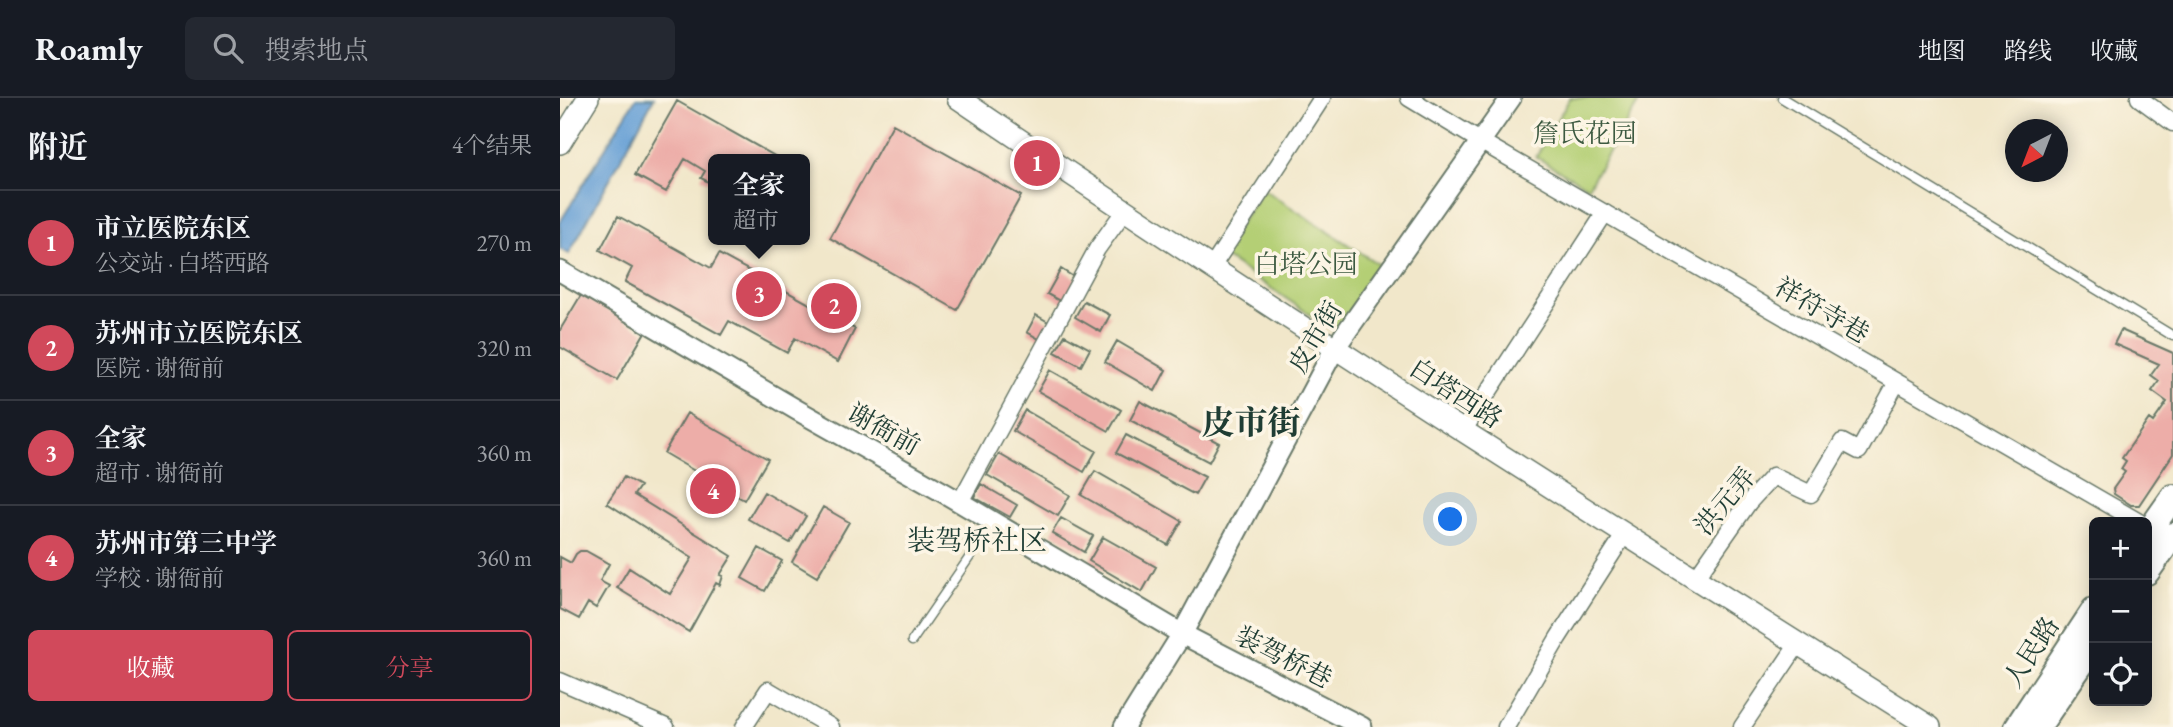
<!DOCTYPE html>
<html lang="zh">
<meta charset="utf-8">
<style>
body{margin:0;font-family:"EB Garamond","Noto Serif SC",serif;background:#242831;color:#f1f3f6}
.controls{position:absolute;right:21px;bottom:21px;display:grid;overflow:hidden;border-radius:10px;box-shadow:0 4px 18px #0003}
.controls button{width:63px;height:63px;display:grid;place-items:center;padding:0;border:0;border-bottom:2px solid #363941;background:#171b24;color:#f1f3f6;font:35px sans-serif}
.compass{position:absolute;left:1445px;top:21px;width:63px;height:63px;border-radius:50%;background:#171b24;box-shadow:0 4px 18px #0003;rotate:222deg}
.you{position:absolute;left:891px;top:422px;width:24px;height:24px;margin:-18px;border:5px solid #fff;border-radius:50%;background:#1a73e8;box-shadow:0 0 0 10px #1a73e833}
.badge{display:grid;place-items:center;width:46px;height:46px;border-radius:50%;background:#d1495b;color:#fff;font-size:23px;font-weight:700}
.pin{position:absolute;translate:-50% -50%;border:4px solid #fff;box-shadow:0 2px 7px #0006}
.popup{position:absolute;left:148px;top:56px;width:102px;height:91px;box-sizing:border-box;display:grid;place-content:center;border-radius:10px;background:#171b24;filter:drop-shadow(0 2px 5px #0005);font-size:23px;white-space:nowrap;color:#9ea1a6}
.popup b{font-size:26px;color:#f1f3f6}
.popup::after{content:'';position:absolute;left:50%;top:100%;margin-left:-14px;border:14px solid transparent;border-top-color:#171b24}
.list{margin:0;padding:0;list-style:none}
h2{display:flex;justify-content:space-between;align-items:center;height:91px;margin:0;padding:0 28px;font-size:30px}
h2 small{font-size:23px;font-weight:400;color:#9ea1a6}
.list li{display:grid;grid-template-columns:46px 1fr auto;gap:21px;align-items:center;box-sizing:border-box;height:105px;padding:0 28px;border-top:2px solid #363941}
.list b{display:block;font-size:26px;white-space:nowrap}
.list p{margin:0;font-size:23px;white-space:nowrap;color:#9ea1a6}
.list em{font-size:23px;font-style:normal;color:#9ea1a6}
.actions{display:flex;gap:14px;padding:21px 28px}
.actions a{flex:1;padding:16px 0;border:2px solid #d1495b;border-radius:10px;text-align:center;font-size:24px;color:#d1495b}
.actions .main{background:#d1495b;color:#fff}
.icon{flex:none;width:38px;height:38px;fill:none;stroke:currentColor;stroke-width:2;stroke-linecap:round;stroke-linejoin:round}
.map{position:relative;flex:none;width:1613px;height:629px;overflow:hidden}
header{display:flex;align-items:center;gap:42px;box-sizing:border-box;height:98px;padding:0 35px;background:#171b24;border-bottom:2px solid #363941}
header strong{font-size:33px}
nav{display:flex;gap:38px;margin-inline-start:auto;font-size:24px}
.search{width:490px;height:63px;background:#242831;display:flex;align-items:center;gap:18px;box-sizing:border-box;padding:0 24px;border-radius:10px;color:#9ea1a6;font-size:26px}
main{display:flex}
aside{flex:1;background:#171b24}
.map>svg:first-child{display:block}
.green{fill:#b4cf75;stroke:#6a8654;stroke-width:2}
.water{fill:#67a0d6;stroke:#436e85;stroke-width:2}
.building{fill:#edada8}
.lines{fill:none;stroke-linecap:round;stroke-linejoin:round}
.service-casing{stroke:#687868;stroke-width:11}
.minor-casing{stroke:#687868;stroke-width:19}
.tertiary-casing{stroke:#687868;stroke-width:23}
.secondary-casing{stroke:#687868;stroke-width:24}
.primary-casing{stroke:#687868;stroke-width:28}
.service{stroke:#fff;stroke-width:8}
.minor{stroke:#fff;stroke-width:16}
.tertiary{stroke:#fff;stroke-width:19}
.secondary{stroke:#fff;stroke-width:21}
.primary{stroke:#fff;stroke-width:24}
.labels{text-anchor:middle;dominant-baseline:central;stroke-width:7;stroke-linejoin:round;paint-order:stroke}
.park-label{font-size:26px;fill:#3d5a41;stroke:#fcf5e5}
.street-label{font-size:26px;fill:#1f3d34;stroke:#fcf5e5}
.neighbourhood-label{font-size:28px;fill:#1f3d34;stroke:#fcf5e5}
.district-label{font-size:33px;font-weight:bold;fill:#1f3d34;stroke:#fcf5e5}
</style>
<header>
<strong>Roamly</strong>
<div class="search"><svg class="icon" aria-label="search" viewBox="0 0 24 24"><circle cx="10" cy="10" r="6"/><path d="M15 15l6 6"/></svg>搜索地点</div>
<nav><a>地图</a><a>路线</a><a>收藏</a></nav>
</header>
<main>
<aside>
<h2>附近<small>4个结果</small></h2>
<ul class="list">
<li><span class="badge">1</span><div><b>市立医院东区</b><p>公交站 · 白塔西路</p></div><em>270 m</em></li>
<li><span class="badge">2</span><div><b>苏州市立医院东区</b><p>医院 · 谢衙前</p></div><em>320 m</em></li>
<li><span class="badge">3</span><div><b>全家</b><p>超市 · 谢衙前</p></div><em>360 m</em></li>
<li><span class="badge">4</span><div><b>苏州市第三中学</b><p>学校 · 谢衙前</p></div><em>360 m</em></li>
</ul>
<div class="actions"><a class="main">收藏</a><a>分享</a></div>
</aside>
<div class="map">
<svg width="1613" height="629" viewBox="0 0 1613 629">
<rect width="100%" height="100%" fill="#fcf5e5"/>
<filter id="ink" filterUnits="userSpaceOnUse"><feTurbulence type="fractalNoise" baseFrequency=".0143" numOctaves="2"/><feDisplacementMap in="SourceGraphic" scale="14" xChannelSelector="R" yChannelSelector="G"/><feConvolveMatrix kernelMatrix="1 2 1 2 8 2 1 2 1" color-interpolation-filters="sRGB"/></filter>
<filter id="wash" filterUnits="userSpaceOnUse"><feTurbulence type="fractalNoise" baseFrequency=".00686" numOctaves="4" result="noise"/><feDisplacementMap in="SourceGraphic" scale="28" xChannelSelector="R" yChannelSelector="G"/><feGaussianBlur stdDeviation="1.57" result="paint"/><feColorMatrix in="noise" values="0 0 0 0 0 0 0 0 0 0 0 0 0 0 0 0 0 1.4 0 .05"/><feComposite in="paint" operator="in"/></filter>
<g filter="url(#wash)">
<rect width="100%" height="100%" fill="#f1e7ca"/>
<path class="green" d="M1010 0H1081L1028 89 976 59Z
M703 91 821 168 777 232 770 230 660 156Z"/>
<path class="water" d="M76 0H94L9 156 0 151V124Z"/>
<g id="blocks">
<path class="building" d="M117 3 220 61H154V87L141 80 145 73 125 61 106 94 75 77Z
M333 26 461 98 397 212 270 140Z
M58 118 151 170 159 156 295 231 278 264 235 240 227 255 169 223 161 237 65 184 72 170 40 152Z
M501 171 520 183 507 207 487 196Z
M21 197 85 234 57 282 0 249V232Z
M524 203 550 217 541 234 515 219Z
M476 217 497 229 488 246 467 234Z
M1561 232 1613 255V356L1579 407H1571L1554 396 1553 391 1565 374 1561 371 1566 363 1562 360 1589 321 1593 324 1607 304 1592 293 1599 283 1591 277 1599 266 1554 246Z
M505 237 530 251 521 268 495 254Z
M557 243 606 272 595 293 545 264Z
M490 272 561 312 549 333 478 293Z
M580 303 659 345 649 364 570 322Z
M465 312 536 353 524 374 453 333Z
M127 315 208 361 184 402 104 355Z
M566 337 645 379 635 397 556 355Z
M439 356 510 397 498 418 427 377Z
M535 373 622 423 608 447 521 397Z
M64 379 80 388 74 397 172 458 160 477 163 478 160 487 156 485 129 534 57 490 69 470 110 496 132 460 47 405Z
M421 386 457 407 450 419 414 399Z
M204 394 246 418 230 445 188 421Z
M263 409 289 424 257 479 232 464Z
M501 420 533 438 524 454 492 435Z
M543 439 596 469 582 494 529 463Z
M199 450 222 463 205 493 182 480Z
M20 453H26L49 466 40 483 49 488 36 510 28 505 19 521 0 511V459L11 465 16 456Z"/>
</g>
</g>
<g filter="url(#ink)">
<use href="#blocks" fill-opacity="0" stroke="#687868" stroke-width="2"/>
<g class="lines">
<defs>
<path id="service" d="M1222 0 1613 238
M352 543 433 425"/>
<path id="minor" d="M849 0 920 43 1579 424
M1579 0 1613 25
M652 169 762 0
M903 333 1045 115
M400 404 537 151 565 112
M1135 481 1189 404 1213 378 1251 396 1282 344 1299 353 1337 284
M0 583 106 629
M184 629 208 592 271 629
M946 629 998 540 1064 437
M1182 629 1238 546"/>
<path id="tertiary" d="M0 173 237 312 386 396 622 536 802 629
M564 629 622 536 775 250 951 0"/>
<path id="secondary" d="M398 0C717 217 1043 423 1370 629
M0 45 28 0"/>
<path id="primary" d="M1587 436 1613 399
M1587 474 1613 437
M1457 629 1534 512
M1478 629 1534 548"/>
</defs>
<use href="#service" class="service-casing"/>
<use href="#minor" class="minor-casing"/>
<use href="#tertiary" class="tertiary-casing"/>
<use href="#secondary" class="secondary-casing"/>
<use href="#primary" class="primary-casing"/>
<use href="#service" class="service"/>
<use href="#minor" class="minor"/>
<use href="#tertiary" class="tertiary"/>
<use href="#secondary" class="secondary"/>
<use href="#primary" class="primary"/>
</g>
</g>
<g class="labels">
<g class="park-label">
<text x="1025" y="35">詹氏花园</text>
<text x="746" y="166">白塔公园</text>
</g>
<g class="street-label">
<text transform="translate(1262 212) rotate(30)">祥符寺巷</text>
<text transform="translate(755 239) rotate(-59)">皮市街</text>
<text transform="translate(896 295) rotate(33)">白塔西路</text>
<text transform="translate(324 331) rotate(29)">谢衙前</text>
<text transform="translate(1165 403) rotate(-50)">洪元弄</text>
<text transform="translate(1471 554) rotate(-57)">人民路</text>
<text transform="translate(724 559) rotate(27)">装驾桥巷</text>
</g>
<g class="neighbourhood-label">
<text x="417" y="442">装驾桥社区</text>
</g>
<g class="district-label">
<text x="691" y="324">皮市街</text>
</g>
</g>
</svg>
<div class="controls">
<button>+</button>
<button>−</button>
<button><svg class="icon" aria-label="locate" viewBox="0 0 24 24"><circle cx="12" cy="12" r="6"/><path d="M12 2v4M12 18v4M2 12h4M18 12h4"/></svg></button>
</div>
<svg class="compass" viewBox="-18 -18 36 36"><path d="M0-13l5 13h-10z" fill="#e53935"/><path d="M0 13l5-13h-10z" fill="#9ea1a6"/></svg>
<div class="you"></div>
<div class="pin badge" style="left:477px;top:65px">1</div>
<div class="pin badge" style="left:274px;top:208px">2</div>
<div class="pin badge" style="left:199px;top:196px">3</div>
<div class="popup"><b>全家</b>超市</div>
<div class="pin badge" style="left:153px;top:393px">4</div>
</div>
</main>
